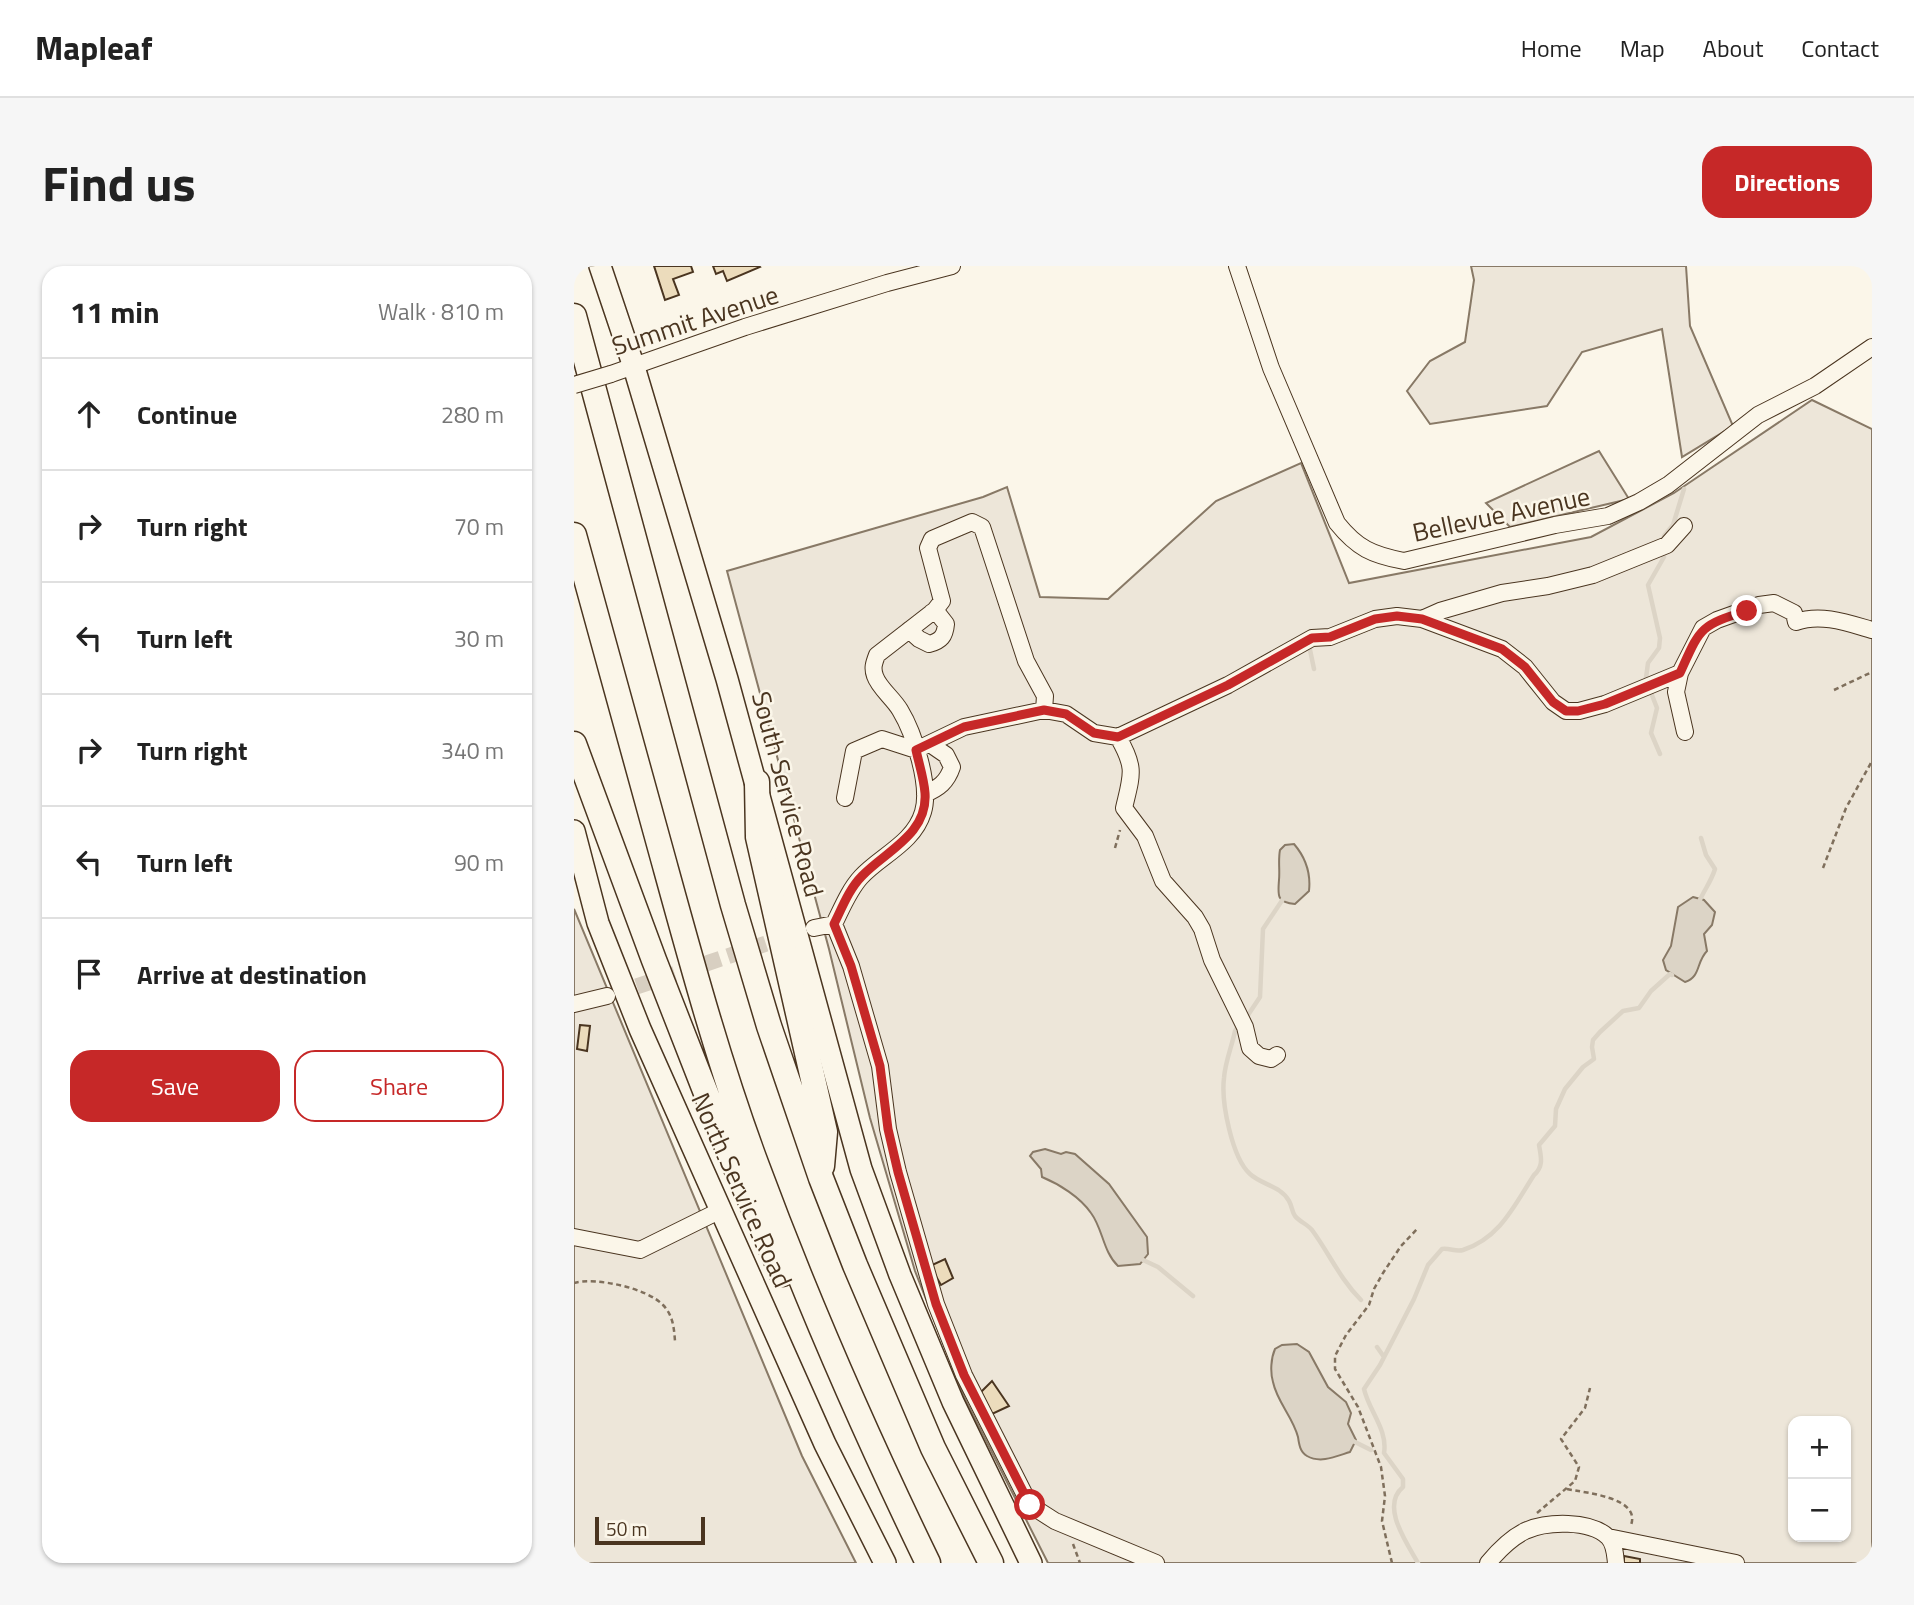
<!DOCTYPE html>
<meta charset="utf-8">
<style>
body{margin:0;font-family:"Titillium Web",sans-serif;background:#f6f6f6;color:#222}
.controls{position:absolute;right:21px;bottom:21px;display:grid;overflow:hidden;border-radius:14px;box-shadow:0 2px 5px #0004}
.controls button{width:63px;height:63px;display:grid;place-items:center;padding:0;border:0;border-bottom:2px solid #e0e0e0;background:#fff;color:#222;font:35px sans-serif}
.scale{position:absolute;left:21px;bottom:18px;width:110px;box-sizing:border-box;padding-left:7px;border:4px solid #4a3520;border-top:0;font-size:19px;line-height:24px;white-space:nowrap;color:#4a3520;-webkit-text-stroke:5px #fbf6e9;paint-order:stroke}
.stop{position:absolute;width:21px;height:21px;margin:-16px;border:5px solid #c62828;border-radius:50%;background:#fff}
.stop.end{background:#c62828;border-color:#fff;box-shadow:0 2px 7px #0008}
.list{margin:0;padding:0;list-style:none}
h2{display:flex;justify-content:space-between;align-items:center;height:91px;margin:0;padding:0 28px;font-size:30px}
h2 small{font-size:23px;font-weight:400;color:#767676}
.list li{display:grid;grid-template-columns:46px 1fr auto;gap:21px;align-items:center;box-sizing:border-box;height:112px;padding:0 28px;border-top:2px solid #e0e0e0}
.list b{display:block;font-size:26px;white-space:nowrap}
.list em{font-size:23px;font-style:normal;color:#767676}
.actions{display:flex;gap:14px;padding:21px 28px}
.actions a{flex:1;padding:16px 0;border:2px solid #c62828;border-radius:21px;text-align:center;font-size:24px;color:#c62828}
.actions .main{background:#c62828;color:#fff}
.icon{flex:none;width:38px;height:38px;fill:none;stroke:currentColor;stroke-width:2;stroke-linecap:round;stroke-linejoin:round}
.map{position:relative;flex:none;width:1298px;height:1297px;overflow:hidden;border-radius:21px}
header{display:flex;align-items:center;gap:42px;box-sizing:border-box;height:98px;padding:0 35px;background:#fff;border-bottom:2px solid #e0e0e0}
header strong{font-size:33px}
nav{display:flex;gap:38px;margin-inline-start:auto;font-size:24px}
.intro{display:flex;align-items:center;justify-content:space-between;box-sizing:border-box;height:168px;padding:0 42px}
h1{margin:0;font-size:49px}
.button{padding:18px 32px;border-radius:21px;background:#c62828;color:#fff;font-size:24px;font-weight:700}
main{display:flex;gap:42px;padding:0 42px}
aside{flex:1;background:#fff;border-radius:21px;box-shadow:0 2px 5px #0004}
.map>svg:first-child{display:block}
.green{fill:#ede6d9;stroke:#887966;stroke-width:2;fill-rule:evenodd}
.water{fill:#dcd4c6;stroke:#887966;stroke-width:2}
.lines{fill:none;stroke-linecap:round;stroke-linejoin:round}
.stream{stroke:#dcd4c6;stroke-width:4.5}
.building{fill:#ecdcbc;stroke:#4a3520;stroke-width:2}
.minor-tunnel{stroke:#d8cfc1;stroke-width:16;stroke-dasharray:16 8;stroke-linecap:butt}
.minor-casing{stroke:#4a3520;stroke-width:18}
.major-casing{stroke:#4a3520;stroke-width:24}
.highway-casing{stroke:#4a3520;stroke-width:27}
.path{stroke:#7f6f5c;stroke-width:2.5;stroke-dasharray:5 3.5;stroke-linecap:butt}
.minor{stroke:#fbf6e9;stroke-width:16}
.major{stroke:#fbf6e9;stroke-width:21}
.highway{stroke:#fbf6e9;stroke-width:24}
.minor-bridge-casing{stroke:#4a3520;stroke-width:18;stroke-linecap:butt}
.minor-bridge{stroke:#fbf6e9;stroke-width:16}
.route{stroke:#c62828;stroke-width:9}
.labels{text-anchor:middle;dominant-baseline:central;stroke-width:5;stroke-linejoin:round;paint-order:stroke}
.street-label{font-size:26px;fill:#4a3520;stroke:#fbf6e9}
</style>
<header>
<strong>Mapleaf</strong>
<nav><a>Home</a><a>Map</a><a>About</a><a>Contact</a></nav>
</header>
<div class="intro"><h1>Find us</h1><a class="button">Directions</a></div>
<main>
<aside>
<h2>11 min<small>Walk · 810 m</small></h2>
<ul class="list">
<li><svg class="icon" aria-label="ahead" viewBox="0 0 24 24"><path d="M12 20V5M6 11l6-6 6 6"/></svg><div><b>Continue</b></div><em>280 m</em></li>
<li><svg class="icon" aria-label="right" viewBox="0 0 24 24"><path d="M7 20v-9h11M14 6l5 5-5 5"/></svg><div><b>Turn right</b></div><em>70 m</em></li>
<li><svg class="icon" aria-label="left" viewBox="0 0 24 24"><path d="M17 20v-9H6M10 6l-5 5 5 5"/></svg><div><b>Turn left</b></div><em>30 m</em></li>
<li><svg class="icon" aria-label="right" viewBox="0 0 24 24"><path d="M7 20v-9h11M14 6l5 5-5 5"/></svg><div><b>Turn right</b></div><em>340 m</em></li>
<li><svg class="icon" aria-label="left" viewBox="0 0 24 24"><path d="M17 20v-9H6M10 6l-5 5 5 5"/></svg><div><b>Turn left</b></div><em>90 m</em></li>
<li><svg class="icon" aria-label="arrive" viewBox="0 0 24 24"><path d="M6 21V4h12l-3 4 3 4H6"/></svg><div><b>Arrive at destination</b></div></li>
</ul>
<div class="actions"><a class="main">Save</a><a>Share</a></div>
</aside>
<div class="map">
<svg width="1298" height="1297" viewBox="0 0 1298 1297">
<rect width="100%" height="100%" fill="#fbf6e9"/>
<path class="green" d="M897 0H1112L1116 60 1159 160 1108 191 1088 63 1008 86 973 140 856 158 833 125 856 95 891 76 900 14Z
M1238 134 1298 163V1297H474L391 1133 341 1005 296 852 255 683 153 305 409 231 433 221 466 331 534 333 642 235 727 197 775 317 1017 271 1100 227ZM1219 1155H1272V1271H1219Z
M1025 185 1055 233 936 261 912 237Z
M0 643 228 1190 282 1297H0Z"/>
<path class="water" d="M720 578C732 592 737 607 735 625L721 638C702 636 704 629 705 614 706 604 704 594 706 584L711 579Z
M1119 631 1130 634 1141 646 1138 659 1130 668 1133 685C1122 696 1127 711 1111 716L1092 704 1089 694 1097 680 1104 641Z
M471 883 487 888 492 886 501 888 535 918 573 971 574 988 566 998 544 1000C529 986 529 963 517 947 506 931 485 918 468 911L467 903 456 890 459 886Z
M723 1078 735 1086 754 1121 772 1136 777 1147 774 1158 782 1174 776 1186C763 1190 747 1198 733 1190 726 1186 725 1178 724 1171 719 1151 703 1136 699 1116 696 1106 697 1092 701 1083L708 1079Z"/>
<g class="lines">
<path class="stream" d="M1090 270 1099 259 1110 223
M735 379 740 403
M1072 412 1074 397 1085 382 1086 372 1074 319 1090 291
M1076 424 1083 442 1077 467 1086 488
M1125 636C1130 624 1137 616 1141 603L1132 589 1127 572
M672 752 686 731 689 663 711 630
M665 758 661 765C658 780 651 796 650 812 647 836 658 892 676 908 688 919 707 920 715 935 718 940 718 946 721 950 726 956 733 958 738 964 755 987 766 1013 787 1034
M569 994 584 1001 619 1030
M803 1081 810 1091
M779 1175 797 1184
M844 1297C833 1277 806 1240 829 1221V1213L810 1187C814 1164 795 1145 790 1123L806 1099 840 1033 854 999 868 983C876 982 882 986 889 984 926 972 940 940 960 909 970 900 967 891 965 879L981 860 982 843 991 823 1009 801 1020 793 1018 781 1019 774 1026 766 1049 745 1065 742 1077 725 1096 708 1098 709"/>
</g>
<path class="building" d="M80 0H117L119 6 99 13 105 29 91 34Z
M139 0H185L186 1 153 15 149 5 142 8Z
M6 759 16 760 13 785 3 783Z
M371 993 379 1012 367 1019 356 1000Z
M418 1115 435 1140 418 1148 406 1127Z
M1050 1290 1066 1293V1297H1050Z"/>
<g class="lines">
<path class="minor-tunnel" d="M40 728 215 670"/>
<defs>
<path id="minor" d="M663 0 697 102 763 257C783 282 798 289 830 295L981 259 1034 250 1065 236 1094 219 1184 149 1241 120 1298 81
M37 108 171 61 313 17 378 0
M848 353 928 383 951 401 979 436 992 445H1005L1031 438 1106 407
M335 364 345 373 355 378C367 375 371 370 372 358L365 349 358 346
M470 444 492 448 520 467 544 471 654 419 738 372 756 371 801 353 823 350 848 353 866 345 928 327 974 320 1019 309 1093 279 1110 260
M1111 466 1102 426 1106 407 1129 362 1143 354 1185 339 1200 337 1220 347 1222 356C1247 347 1274 357 1298 364
M544 471C562 502 558 508 550 542L571 570 589 615 621 651 628 663 638 694 671 761 676 782 685 790 697 793 703 789
M351 528C365 522 373 516 378 501L372 489 356 478
M260 658C268 642 275 624 287 611 306 590 340 577 349 546 357 520 340 467 326 444 319 432 305 422 301 410 298 402 300 397 303 389L361 344 368 335 354 282 358 273 398 256 408 261 452 395 471 430 470 444 390 461 342 484 308 473 280 485 271 532
M240 662 260 658 277 700 306 800 314 863 324 906 362 1038 390 1109 456 1239 481 1255 582 1297
M0 738 33 730
M0 971 66 984 147 944
M1034 1271 1162 1297
M914 1297C924 1285 937 1272 951 1265 973 1255 1016 1254 1034 1271 1041 1278 1041 1289 1042 1297"/>
<path id="major" d="M26 0 60 101 153 413 287 903 326 1009 379 1136 457 1297
M0 565 24 657 66 763 251 1178 311 1297"/>
<path id="highway" d="M0 50 159 639 195 760 247 912 281 999 359 1182 417 1297
M0 269C30 378 60 487 90 596 118 698 146 801 183 900 233 1035 291 1167 354 1297
M0 478 80 694 155 886 208 1008
M183 516 184 571 251 866 248 900"/>
</defs>
<use href="#minor" class="minor-casing"/>
<use href="#major" class="major-casing"/>
<use href="#highway" class="highway-casing"/>
<path class="path" d="M1260 424 1298 406
M541 582 546 564
M1249 602 1272 542 1298 495
M0 1017C22 1011 73 1022 89 1039 99 1049 100 1062 101 1075
M993 1223C1011 1227 1067 1231 1057 1259
M963 1247 1001 1215 1005 1201 987 1173 1011 1142 1016 1122
M499 1278 506 1297
M818 1297 808 1255 811 1230 807 1201 784 1141 761 1103V1090L772 1069 795 1039 800 1023 809 1007 827 980 844 962"/>
<use href="#minor" class="minor"/>
<use href="#major" class="major"/>
<use href="#highway" class="highway"/>
<defs>
<path id="minor-bridge" d="M0 119 37 108"/>
</defs>
<use href="#minor-bridge" class="minor-bridge-casing"/>
<use href="#minor-bridge" class="minor-bridge"/>
</g>
<g class="lines">
<path class="route" d="M456 1239 390 1109 362 1038 324 906 314 863 306 800 277 700 260 658C268 642 275 623 288 610 312 585 354 568 351 527 350 513 345 498 342 484L390 461 470 444 492 448 520 467 544 471 654 419 738 372 756 371 801 353 823 350 848 353 928 383 951 401 979 436 992 445H1004L1031 438 1106 407C1126 363 1125 359 1173 345"/>
</g>
<g class="labels">
<g class="street-label">
<text transform="translate(121 54) rotate(-18)">Summit Avenue</text>
<text transform="translate(927 248) rotate(-12)">Bellevue Avenue</text>
<text transform="translate(214 528) rotate(75)">South Service Road</text>
<text transform="translate(168 924) rotate(66)">North Service Road</text>
</g>
</g>
</svg>
<div class="controls">
<button>+</button>
<button>−</button>
</div>
<div class="scale">50 m</div>
<div class="stop" style="left:456px;top:1239px"></div>
<div class="stop end" style="left:1173px;top:345px"></div>
</div>
</main>
